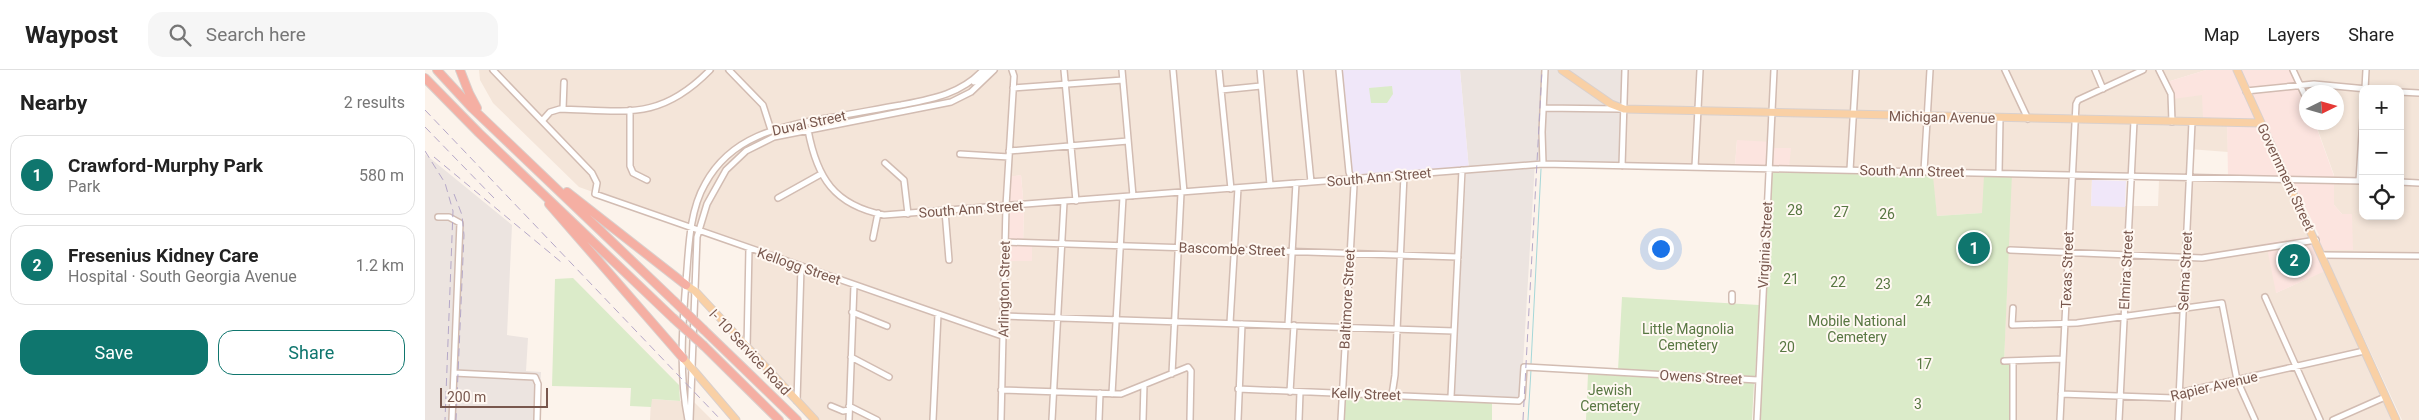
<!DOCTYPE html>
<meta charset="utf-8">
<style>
body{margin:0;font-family:Roboto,sans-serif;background:#f6f6f6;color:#222}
.controls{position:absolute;right:15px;top:15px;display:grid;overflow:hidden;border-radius:10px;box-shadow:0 2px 8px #0003}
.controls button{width:45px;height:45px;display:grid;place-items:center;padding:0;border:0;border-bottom:1px solid #e0e0e0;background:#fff;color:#222;font:25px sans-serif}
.compass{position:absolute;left:1874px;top:15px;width:45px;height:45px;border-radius:50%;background:#fff;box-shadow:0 2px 8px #0003;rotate:85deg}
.scale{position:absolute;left:15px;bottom:12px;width:108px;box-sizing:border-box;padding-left:5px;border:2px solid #78574d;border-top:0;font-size:14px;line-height:18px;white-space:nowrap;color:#78574d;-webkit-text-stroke:4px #fff8f2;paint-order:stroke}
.you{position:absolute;left:1235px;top:178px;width:18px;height:18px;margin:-12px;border:4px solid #fff;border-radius:50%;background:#1a73e8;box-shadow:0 0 0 8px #1a73e833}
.badge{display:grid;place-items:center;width:32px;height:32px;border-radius:50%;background:#0f766e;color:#fff;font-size:16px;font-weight:700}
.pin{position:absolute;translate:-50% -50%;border:2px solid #fff;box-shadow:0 1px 5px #0006}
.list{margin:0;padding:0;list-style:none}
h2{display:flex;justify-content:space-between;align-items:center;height:65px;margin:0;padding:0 20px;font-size:21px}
h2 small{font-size:16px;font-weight:400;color:#767676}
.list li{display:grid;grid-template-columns:32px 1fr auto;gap:15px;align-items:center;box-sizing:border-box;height:80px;margin:0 10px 10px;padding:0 10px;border:1px solid #e0e0e0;border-radius:15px}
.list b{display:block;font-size:19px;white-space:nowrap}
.list p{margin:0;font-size:16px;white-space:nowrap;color:#767676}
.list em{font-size:16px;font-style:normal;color:#767676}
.actions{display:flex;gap:10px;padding:15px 20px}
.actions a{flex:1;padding:11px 0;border:1px solid #0f766e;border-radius:15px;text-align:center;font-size:18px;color:#0f766e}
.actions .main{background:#0f766e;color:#fff}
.icon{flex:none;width:28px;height:28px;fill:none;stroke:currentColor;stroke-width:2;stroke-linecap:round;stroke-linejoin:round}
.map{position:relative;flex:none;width:1994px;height:350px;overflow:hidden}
header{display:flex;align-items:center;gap:30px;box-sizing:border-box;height:70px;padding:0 25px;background:#fff;border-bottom:1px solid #e0e0e0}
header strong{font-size:24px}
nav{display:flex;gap:28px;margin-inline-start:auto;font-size:18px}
.search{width:350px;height:45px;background:#f6f6f6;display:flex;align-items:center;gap:12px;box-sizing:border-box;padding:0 18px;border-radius:15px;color:#767676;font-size:19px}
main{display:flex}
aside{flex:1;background:#fff}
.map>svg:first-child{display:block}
.residential{fill:#f4e5d9;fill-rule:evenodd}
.commercial{fill:#fce4df}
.industrial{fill:#ece4e0}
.education{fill:#f0e7f9}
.green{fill:#dbebc9}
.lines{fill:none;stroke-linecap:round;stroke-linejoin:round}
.stream{stroke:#a5d7d8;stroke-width:1}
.minor-casing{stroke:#d2bcb2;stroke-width:8}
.major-casing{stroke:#d9d0cd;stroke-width:9}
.highway-casing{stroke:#d9d0cd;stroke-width:10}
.minor{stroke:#fff;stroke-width:5}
.major{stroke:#f9d0a5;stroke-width:7}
.highway{stroke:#f5afa3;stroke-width:8}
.rail{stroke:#b5a8c8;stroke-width:1;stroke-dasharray:8 5;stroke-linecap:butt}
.highway-bridge-casing{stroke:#d9d0cd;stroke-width:10;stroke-linecap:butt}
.highway-bridge{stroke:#f5afa3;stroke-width:8}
.labels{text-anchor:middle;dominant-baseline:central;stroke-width:4;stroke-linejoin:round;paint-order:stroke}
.street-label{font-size:14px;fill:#78574d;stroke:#fff8f2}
.park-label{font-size:14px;fill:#587742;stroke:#fff8f2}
</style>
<header>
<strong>Waypost</strong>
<div class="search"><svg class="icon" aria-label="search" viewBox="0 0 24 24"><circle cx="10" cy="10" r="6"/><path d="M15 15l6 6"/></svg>Search here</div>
<nav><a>Map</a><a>Layers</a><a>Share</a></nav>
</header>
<main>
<aside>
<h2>Nearby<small>2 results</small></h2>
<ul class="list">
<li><span class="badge">1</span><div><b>Crawford-Murphy Park</b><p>Park</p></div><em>580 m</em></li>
<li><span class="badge">2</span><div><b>Fresenius Kidney Care</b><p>Hospital · South Georgia Avenue</p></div><em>1.2 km</em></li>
</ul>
<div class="actions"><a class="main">Save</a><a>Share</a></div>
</aside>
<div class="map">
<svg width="1994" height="350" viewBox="0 0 1994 350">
<rect width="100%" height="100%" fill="#fcf3eb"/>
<path class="residential" d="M54 0H587L584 54 588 0H917L1037 100 1026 327 916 350H389L322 279 324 178 154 117 68 33 55 10ZM596 105 599 139 598 174 607 191H578L580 108Z
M1202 0H1781L1742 12 1778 25 1802 50 1803 82 1764 79 1763 106 1667 107 1666 136H1733L1734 110 1862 111 1887 167 1851 223 1901 200 1970 350H1584L1585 294H1579L1586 105 1557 143 1512 146 1507 106 1364 98 1346 78 1312 70 1310 95 1199 93Z
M1866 0H1994V350H1977L1898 180H1927V144H1917L1909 135V105L1891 55 1912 52V22H1882L1881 35ZM1938 19H1975V146H1938Z
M226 329 269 332 287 350H225Z"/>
<path class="commercial" d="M1781 0H1866L1881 35 1882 52 1908 53V54L1891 56 1909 106V135L1917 144H1927L1928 180H1899L1907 198 1851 223 1841 173 1894 165 1866 108 1803 106 1802 50 1778 49 1777 25 1748 29 1742 12Z
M1312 70 1347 72 1346 78H1366L1364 98 1310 95Z
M596 105 599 139 598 174 607 175V191H577L580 107Z"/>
<path class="industrial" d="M1035 0H1202L1199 93 1110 92 1096 328 1029 325 1041 104 1044 100Z
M0 84 87 155 82 265 103 268 101 301 116 302 114 350H0Z"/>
<path class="education" d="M914 0H1035L1044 100 927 109Z
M1667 110 1701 111 1700 137 1666 136Z"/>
<path class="green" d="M967 16 968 24 962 33H946L944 18Z
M1347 102 1508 106 1512 146 1557 143 1559 105 1587 103 1579 294H1586L1585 350H1335Z
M148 208 254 315 255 331 227 329 226 337 205 336 206 318 127 316 130 209Z
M1197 227 1334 235 1330 308 1193 300Z
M1163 304 1329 313 1327 350H1161Z
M917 324 1067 331V350H916Z"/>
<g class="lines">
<path class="stream" d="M1106 294 1116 99
M1103 350 1106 300"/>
<defs>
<path id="minor" d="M68 0 167 103 172 113 170 124 577 266
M304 0 338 35 346 60
M639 0 651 131
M697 0 708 126
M748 0 759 122
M794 0 806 119
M835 0 845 115
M875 0 886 112
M914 0 924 102 929 115 916 350
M1580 0 1603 49
M1670 0 1678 19
M1734 0 1746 24 1747 52
M1868 0 1882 30
M549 12 554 10 564 0
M588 18 698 10
M1940 19 1941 0
M796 20 836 16
M1821 21 1889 14 1942 19
M1975 22 1994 23
M1118 38 1195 39
M138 39 139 12
M205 40V96L208 103 222 110
M117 51 125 42 135 39C201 41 235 51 285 0
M383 60C392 108 409 135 459 145L1118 94 1938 111
M584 81 703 71
M535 84 584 87
M460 93 479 110 483 144
M1118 94 1117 62 1120 0
M1197 96 1200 0
M1270 97 1275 0
M1425 100 1431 0
M1499 101 1505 0
M1574 103 1575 48
M1934 111 1938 48
M1975 112 1994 113
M353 128 396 104
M520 141 524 190
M13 147H24L35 153 27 350
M448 168 453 143
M580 172 1033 187
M1585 180 1777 188 1891 170
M1897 185 1994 186
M1307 224V231
M1840 227 1895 350
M1588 238 1587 255 1652 253 1797 233 1812 310 1830 350
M427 242 462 256
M578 246 1029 261
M805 253 813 118
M863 255 871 113
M322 278 324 178
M426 287 464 307
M1579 291 1638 289
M29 303 110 307 113 314 112 350
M747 304 756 123
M813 319 1094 331 1097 328 1099 297H1101L1333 310
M576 320 696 324 763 297 766 301 765 350
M865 322 869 255
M687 324 698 127
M1636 324 1749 328 1758 322 1939 281
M967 325 970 305 979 105
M1026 327 1037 100
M372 331 376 197
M406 336 418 341 424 340
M424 336 452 350
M263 350C253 301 258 248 262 199 264 171 266 138 280 114 306 66 353 57 402 48 427 44 452 39 476 35 507 29 536 24 558 0
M265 350 272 167 282 134 301 100 321 81 349 67 526 32 546 22 569 0
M424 350 429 215
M508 350 513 244
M576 350 581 136 589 6 587 0
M627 350 639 132
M674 350 675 323
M718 350 719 315
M813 350 817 254
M874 350 875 322
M1332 350 1349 0
M1588 350V291
M1635 350 1651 34 1653 30 1718 0
M1694 350 1709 51
M1753 350 1767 52
M1908 350 1960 327"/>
<path id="major" d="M1137 0 1186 34 1199 39 1836 53
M1812 0 1971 350
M261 215 270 221 390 350
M258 288 311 350"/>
<path id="highway" d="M12 0 47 38 249 231
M35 0 44 23 52 38
M0 8 54 63 248 248
M142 122 261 215
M124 134 258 288
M279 260 372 350
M279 276 354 350"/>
</defs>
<use href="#minor" class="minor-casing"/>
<use href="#major" class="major-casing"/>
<use href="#highway" class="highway-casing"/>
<use href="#minor" class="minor"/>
<use href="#major" class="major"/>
<use href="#highway" class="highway"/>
<path class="rail" d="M0 40 296 350
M0 57 69 128
M0 81 20 113 28 141 20 350
M9 87 136 192
M29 124 37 145 39 165 31 350
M1098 350 1117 0"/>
<defs>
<path id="highway-bridge" d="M249 231 279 260
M248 248 279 276"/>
</defs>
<use href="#highway-bridge" class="highway-bridge-casing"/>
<use href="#highway-bridge" class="highway-bridge"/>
</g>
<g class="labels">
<g class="street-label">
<text transform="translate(1517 47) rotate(1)">Michigan Avenue</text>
<text transform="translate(384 53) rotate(-12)">Duval Street</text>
<text transform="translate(1487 101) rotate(1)">South Ann Street</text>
<text transform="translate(954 107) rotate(-5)">South Ann Street</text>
<text transform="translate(1861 107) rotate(65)">Government Street</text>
<text transform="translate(546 139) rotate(-4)">South Ann Street</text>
<text transform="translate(1340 175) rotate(-87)">Virginia Street</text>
<text transform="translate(807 179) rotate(2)">Bascombe Street</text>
<text transform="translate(374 196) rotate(19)">Kellogg Street</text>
<text transform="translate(1642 200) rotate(-88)">Texas Street</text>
<text transform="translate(1701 200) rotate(-87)">Elmira Street</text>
<text transform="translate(1760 201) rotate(-87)">Selma Street</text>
<text transform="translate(579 219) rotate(-89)">Arlington Street</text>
<text transform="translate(922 229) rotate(-87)">Baltimore Street</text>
<text transform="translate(325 282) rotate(47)">I- 10 Service Road</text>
<text transform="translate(1276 307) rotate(3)">Owens Street</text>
<text transform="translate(1789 316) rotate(-13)">Rapier Avenue</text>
<text transform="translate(941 324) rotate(2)">Kelly Street</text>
</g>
<g class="park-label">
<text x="1370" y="140">28</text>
<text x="1416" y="142">27</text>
<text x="1462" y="144">26</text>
<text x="1366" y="209">21</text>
<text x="1413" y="212">22</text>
<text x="1458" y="214">23</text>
<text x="1498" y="231">24</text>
<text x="1432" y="251">Mobile National<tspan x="1432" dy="16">Cemetery</tspan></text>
<text x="1263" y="259">Little Magnolia<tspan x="1263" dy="16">Cemetery</tspan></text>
<text x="1362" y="277">20</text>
<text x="1499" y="294">17</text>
<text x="1185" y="320">Jewish<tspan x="1185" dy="16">Cemetery</tspan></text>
<text x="1493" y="334">3</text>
</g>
</g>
</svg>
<div class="controls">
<button>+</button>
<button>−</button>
<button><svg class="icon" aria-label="locate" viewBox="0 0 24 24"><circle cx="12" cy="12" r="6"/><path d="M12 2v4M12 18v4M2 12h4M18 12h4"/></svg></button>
</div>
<svg class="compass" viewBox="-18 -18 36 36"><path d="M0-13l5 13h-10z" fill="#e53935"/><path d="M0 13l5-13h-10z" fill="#767676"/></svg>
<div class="scale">200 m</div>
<div class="you"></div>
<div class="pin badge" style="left:1549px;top:178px">1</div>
<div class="pin badge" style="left:1869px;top:190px">2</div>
</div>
</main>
